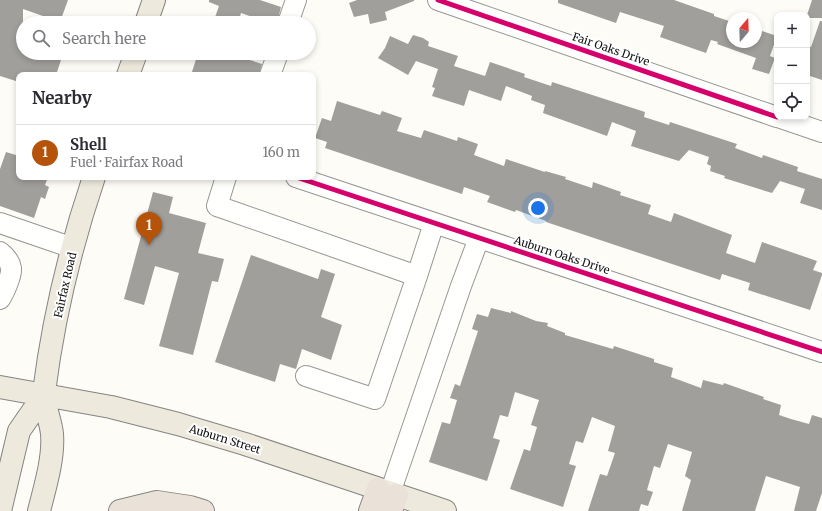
<!DOCTYPE html>
<meta charset="utf-8">
<style>
body{margin:0;font-family:Merriweather,serif;background:#f2f2f3;color:#2b2b33}
.controls{position:absolute;right:12px;top:12px;display:grid;overflow:hidden;border-radius:8px;box-shadow:0 2px 6px #0003}
.controls button{width:36px;height:36px;display:grid;place-items:center;padding:0;border:0;border-bottom:1px solid #e1e1e2;background:#fff;color:#2b2b33;font:20px sans-serif}
.compass{position:absolute;left:726px;top:12px;width:36px;height:36px;border-radius:50%;background:#fff;box-shadow:0 2px 6px #0003;rotate:19deg}
.you{position:absolute;left:538px;top:208px;width:14px;height:14px;margin:-10px;border:3px solid #fff;border-radius:50%;background:#1a73e8;box-shadow:0 0 0 6px #1a73e833}
.badge{display:grid;place-items:center;width:26px;height:26px;border-radius:50%;background:#b45309;color:#fff;font-size:13px;font-weight:700}
.pin{position:absolute;translate:-50% -33px;filter:drop-shadow(0 1px 2px #0008)}
.pin::after{content:'';position:absolute;top:21px;width:14px;height:12px;background:inherit;clip-path:polygon(0 0,100% 0,50% 100%)}
.list{margin:0;padding:0;list-style:none}
h2{display:flex;justify-content:space-between;align-items:center;height:52px;margin:0;padding:0 16px;font-size:17px}
h2 small{font-size:13px;font-weight:400;color:#7c7c81}
.list li{display:grid;grid-template-columns:26px 1fr auto;gap:12px;align-items:center;box-sizing:border-box;height:56px;padding:0 16px;border-top:1px solid #e1e1e2}
.list b{display:block;font-size:15px;white-space:nowrap}
.list p{margin:0;font-size:13px;white-space:nowrap;color:#7c7c81}
.list em{font-size:13px;font-style:normal;color:#7c7c81}
.icon{flex:none;width:22px;height:22px;fill:none;stroke:currentColor;stroke-width:2;stroke-linecap:round;stroke-linejoin:round}
.map{position:relative;flex:none;width:822px;height:511px;overflow:hidden}
.search{position:absolute;background:#fff;box-shadow:0 2px 6px #0003;left:16px;top:16px;width:300px;height:44px;display:flex;align-items:center;gap:10px;box-sizing:border-box;padding:0 14px;border-radius:22px;color:#7c7c81;font-size:15px}
.panel{position:absolute;background:#fff;box-shadow:0 2px 6px #0003;left:16px;top:72px;width:300px;height:108px;border-radius:8px}
.map>svg:first-child{display:block}
.building{fill:#a19f9c}
.lines{fill:none;stroke-linecap:round;stroke-linejoin:round}
.minor-casing{stroke:#979795;stroke-width:22}
.major-casing{stroke:#858482;stroke-width:24}
.highway-casing{stroke:#858482;stroke-width:24}
.minor{stroke:#fffffe;stroke-width:20}
.major{stroke:#ede9dc;stroke-width:22}
.highway{stroke:#eae1d8;stroke-width:22}
.cycleway-casing{stroke:#fff;stroke-width:8}
.cycleway{stroke:#d6006c;stroke-width:5}
.labels{text-anchor:middle;dominant-baseline:central;stroke-width:4;stroke-linejoin:round;paint-order:stroke}
.street-label{font-size:11px;fill:#111;stroke:#fff}
</style>
<div class="map">
<svg width="822" height="511" viewBox="0 0 822 511">
<rect width="100%" height="100%" fill="#fdfcf7"/>
<path class="building" d="M0 0H68L60 22 23 9V53H40L61 60 56 75H19V82L0 76Z
M209 0H260L281 7 277 23H270L241 13 238 23H213L219 6 209 2Z
M357 0H414V1L385 12 387 20 370 24 368 14 354 17 349 3Z
M558 0H674L714 14V16L732 22V42H756V29L777 36 770 56 775 58 769 74 752 69 756 58 717 44 718 42 711 40 706 53 660 37 664 26 620 12 616 23 558 3Z
M812 0H822V18H807V15Z
M820 21H822V80L807 75V46L811 47Z
M413 35 423 38 429 42 428 46 458 56 454 66 485 76 490 62 525 74 524 77 551 86 552 82 645 112 644 117 669 125 670 122 737 144 735 148 762 158 763 155 798 167 797 171 822 179V210L800 203 805 189 780 181 772 193 724 178 725 176 710 171 711 166 707 164 709 157 689 150 679 161 631 146 636 131 612 122 607 136 543 113 545 105 531 100 532 96 506 86 501 101 469 90 464 106 432 96 435 88 432 87 438 69 416 61 408 75 378 58 385 48 390 36 408 44Z
M198 53H238L237 56 262 64 259 75H191Z
M337 101 380 115 382 111 402 118 397 131 421 138 424 130 457 141 458 137 478 144 474 155 504 166 506 159 545 172V171L566 177 565 179 592 188 593 182 621 192 620 195 651 205 648 214 671 222 674 213 732 235 726 253 755 263 762 242 817 261 813 270 822 273V275L810 310 748 290 750 283 722 274 720 280 546 222V221L516 210 515 212 487 202 490 196 464 187 462 194 325 148 327 142 315 138 322 118 331 121Z
M6 152 19 156V177H48L45 185 49 187 45 199 41 197 34 218 0 206V169Z
M153 192 173 197 169 213 206 223 198 253 224 259 218 282 212 281 193 355 159 346 179 273 155 266 144 305 124 299Z
M251 255 318 279 321 269 335 274 321 317 342 325 331 360 302 349 296 369 280 364 275 382 215 362Z
M491 308 511 313V311L536 321 548 323 547 326 565 333V335L613 349 614 346 654 359V362L673 368 671 377 701 388 703 380 723 385 724 383 764 397 763 399 781 405 779 415 791 419 809 424 812 415 822 418V493L816 511H794L800 487 766 476 755 511H682L691 480 685 476 692 452 668 444 660 468 654 466 647 490 653 492 648 506 641 504 639 511H588L600 474 607 476 615 453 608 451 615 426 592 417 583 443 576 441 569 464 576 466 563 507 510 489 524 449 530 451 537 427 531 425 539 400 515 392 508 417 500 415 493 438 500 440 487 481 429 462 442 422 450 424 457 400 450 398 455 384 460 386 478 331 472 329 477 314 488 317Z"/>
<g class="lines">
<defs>
<path id="minor" d="M438 0 777 117
M288 23 296 0
M270 75 278 53
M778 117 822 132
M226 177 217 206 417 276 375 399 306 376
M296 177 822 352
M0 223 73 248
M0 252C5 256 10 261 11 268 12 275 4 293 0 299
M417 276 434 223
M390 493 461 286 479 238"/>
<path id="major" d="M146 23 154 0
M128 75 136 53
M0 387 111 407 178 424 245 444 445 511
M0 511 19 431 44 395
M39 511C45 487 54 458 52 434 51 421 43 404 44 392 53 321 71 245 94 177"/>
<path id="highway" d="M120 511 157 502 190 507 203 511
M370 511 378 489
M391 511 397 495"/>
</defs>
<use href="#minor" class="minor-casing"/>
<use href="#major" class="major-casing"/>
<use href="#highway" class="highway-casing"/>
<use href="#minor" class="minor"/>
<use href="#major" class="major"/>
<use href="#highway" class="highway"/>
<defs>
<path id="cycleway" d="M438 0 777 117
M296 177 822 352"/>
</defs>
<use href="#cycleway" class="cycleway-casing"/>
<use href="#cycleway" class="cycleway"/>
</g>
<g class="labels">
<g class="street-label">
<text transform="translate(611 49) rotate(19)">Fair Oaks Drive</text>
<text transform="translate(562 255) rotate(18)">Auburn Oaks Drive</text>
<text transform="translate(65 285) rotate(-77)">Fairfax Road</text>
<text transform="translate(225 439) rotate(17)">Auburn Street</text>
</g>
</g>
</svg>
<div class="controls">
<button>+</button>
<button>−</button>
<button><svg class="icon" aria-label="locate" viewBox="0 0 24 24"><circle cx="12" cy="12" r="6"/><path d="M12 2v4M12 18v4M2 12h4M18 12h4"/></svg></button>
</div>
<svg class="compass" viewBox="-18 -18 36 36"><path d="M0-13l5 13h-10z" fill="#e53935"/><path d="M0 13l5-13h-10z" fill="#7c7c81"/></svg>
<div class="you"></div>
<div class="pin badge" style="left:149px;top:245px">1</div>
<div class="search"><svg class="icon" aria-label="search" viewBox="0 0 24 24"><circle cx="10" cy="10" r="6"/><path d="M15 15l6 6"/></svg>Search here</div>
<section class="panel">
<h2>Nearby<small></small></h2>
<ul class="list">
<li><span class="badge">1</span><div><b>Shell</b><p>Fuel · Fairfax Road</p></div><em>160 m</em></li>
</ul>
</section>
</div>
